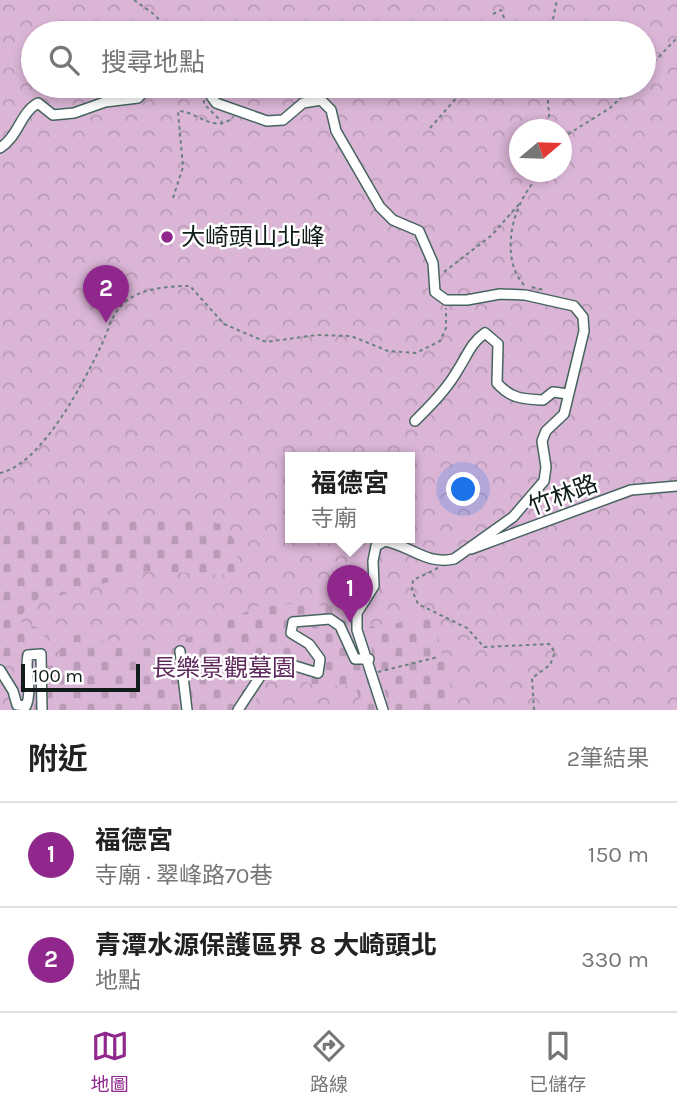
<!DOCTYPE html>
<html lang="zh-TW">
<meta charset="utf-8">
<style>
body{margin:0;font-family:Karla,"Noto Sans TC",sans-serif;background:#f2f2f2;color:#222}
.compass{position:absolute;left:509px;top:119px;width:63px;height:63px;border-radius:50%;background:#fff;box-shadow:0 4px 10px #0003;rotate:71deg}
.scale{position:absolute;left:21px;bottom:18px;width:119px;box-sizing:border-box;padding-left:7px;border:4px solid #101d1b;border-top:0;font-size:19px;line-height:24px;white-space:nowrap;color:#101d1b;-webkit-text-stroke:5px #fff;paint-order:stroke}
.you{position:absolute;left:464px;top:490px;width:24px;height:24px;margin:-18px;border:5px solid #fff;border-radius:50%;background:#1a73e8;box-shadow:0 0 0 10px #1a73e833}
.badge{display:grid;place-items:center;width:46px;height:46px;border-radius:50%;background:#90278c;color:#fff;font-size:23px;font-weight:700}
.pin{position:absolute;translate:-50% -58px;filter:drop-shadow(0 2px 4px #0008)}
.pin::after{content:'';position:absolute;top:37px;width:24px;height:21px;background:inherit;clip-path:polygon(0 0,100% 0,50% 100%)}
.popup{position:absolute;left:285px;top:452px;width:130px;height:91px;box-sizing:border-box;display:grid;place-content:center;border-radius:0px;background:#fff;filter:drop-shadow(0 2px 5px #0005);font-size:23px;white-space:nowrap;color:#767676}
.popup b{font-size:26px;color:#222}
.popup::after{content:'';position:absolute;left:50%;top:100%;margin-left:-14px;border:14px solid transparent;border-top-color:#fff}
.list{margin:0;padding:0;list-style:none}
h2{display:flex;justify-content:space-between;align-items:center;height:91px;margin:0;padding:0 28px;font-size:30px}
h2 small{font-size:23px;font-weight:400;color:#767676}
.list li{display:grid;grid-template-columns:46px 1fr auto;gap:21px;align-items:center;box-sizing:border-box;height:105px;padding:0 28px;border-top:2px solid #e0e0e0}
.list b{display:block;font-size:26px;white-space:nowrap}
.list p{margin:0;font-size:23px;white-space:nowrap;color:#767676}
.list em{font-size:23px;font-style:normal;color:#767676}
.icon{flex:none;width:38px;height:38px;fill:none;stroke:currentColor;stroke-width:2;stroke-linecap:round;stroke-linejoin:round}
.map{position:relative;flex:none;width:677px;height:710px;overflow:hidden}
.search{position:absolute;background:#fff;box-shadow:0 4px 10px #0003;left:21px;right:21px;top:21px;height:77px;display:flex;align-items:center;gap:18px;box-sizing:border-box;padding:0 24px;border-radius:38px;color:#767676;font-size:26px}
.sheet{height:301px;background:#fff}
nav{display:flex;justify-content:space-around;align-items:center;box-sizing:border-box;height:98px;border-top:2px solid #e0e0e0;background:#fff;font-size:19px;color:#767676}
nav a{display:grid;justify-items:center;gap:4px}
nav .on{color:#90278c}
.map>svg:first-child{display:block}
.forest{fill:url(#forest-crowns);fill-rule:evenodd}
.cemetery{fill:url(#cemetery-stones)}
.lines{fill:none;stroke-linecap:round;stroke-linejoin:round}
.minor-casing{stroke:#466560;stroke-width:12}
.path{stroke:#6a817e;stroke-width:2;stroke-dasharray:3.5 3.5;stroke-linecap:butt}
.minor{stroke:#fff;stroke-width:9}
.poi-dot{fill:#90278c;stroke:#fff;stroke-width:2.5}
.labels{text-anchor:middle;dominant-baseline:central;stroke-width:5;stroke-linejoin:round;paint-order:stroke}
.poi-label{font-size:24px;fill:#101d1b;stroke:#fff;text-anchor:start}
.street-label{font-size:24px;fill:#101d1b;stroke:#fff}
.park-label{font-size:24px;fill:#5f285c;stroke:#fff}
</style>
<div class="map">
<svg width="677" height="710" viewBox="0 0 677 710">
<defs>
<pattern id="forest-crowns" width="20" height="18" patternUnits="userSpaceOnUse" patternTransform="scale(1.75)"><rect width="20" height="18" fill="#dab5d6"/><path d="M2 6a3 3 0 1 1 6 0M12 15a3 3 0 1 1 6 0" fill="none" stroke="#ba9bb7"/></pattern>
<pattern id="cemetery-stones" width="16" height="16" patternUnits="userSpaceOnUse" patternTransform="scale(1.75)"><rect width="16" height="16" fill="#dab5d6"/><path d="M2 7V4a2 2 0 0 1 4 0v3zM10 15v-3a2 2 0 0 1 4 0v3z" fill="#ba9bb7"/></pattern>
</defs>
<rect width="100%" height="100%" fill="#c6e8e3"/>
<path class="forest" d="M0 0H677V710H0ZM33 33H644V86H33ZM520 130H562V172H520ZM290 457H410V537H290Z"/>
<path class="cemetery" d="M0 517 198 519 225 525 236 543 237 570 226 575 148 571 58 596 45 592 16 620 50 632 11 660H0Z
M266 603 348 607 377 710H362L355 685 319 687 283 674 268 677 250 710H34L35 670 59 663V637L88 634 117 648 167 647Z
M427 613 438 638 453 697 447 701 448 710H391L368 638 370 626 386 627Z"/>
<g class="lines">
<defs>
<path id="minor" d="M204 86 216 103 267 121 283 120 303 103 321 100 331 110 336 131 380 207 393 220 419 231 433 263 435 292 446 300H467L500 294 525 295 574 306 583 317 584 331 564 414 546 431 542 441 546 467 544 481 513 517 454 559C426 565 411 546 385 541L376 546 373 561 374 586 357 613V630L383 710
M0 148C19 136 20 113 38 103L53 115 74 113 105 102 138 98 149 86
M415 421C431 405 448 388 459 368 468 354 471 343 485 333L498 344 497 383C511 399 523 399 543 400L553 392 568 394
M471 549 631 490 677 486
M180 651 187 710
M0 670 13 691 17 705 26 706C33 690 24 672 28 655L41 654 42 710
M238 710 267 666 279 661 318 673 320 659 309 644 291 633 293 622 330 619 340 626 355 659H369"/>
</defs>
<use href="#minor" class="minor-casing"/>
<path class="path" d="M134 0 155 15 170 33
M493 14 501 10 510 33
M550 33 557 0
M644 72 677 38
M503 86V88
M547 86 550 130
M204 100V104L222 122
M430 128 467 86
M562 138 610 108 633 86
M173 198 183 167 178 111C197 111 215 135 233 117
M444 272 492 235 519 204
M524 285C504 263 509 225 522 200 527 190 534 182 539 172
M532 287 544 290
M0 473C42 464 83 383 101 346 107 334 111 317 120 307 136 288 168 286 190 286L224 324 266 342 317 335 351 336 388 351 416 353 440 341 446 328V308
M438 568 413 580 412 590 418 604 467 628 484 647 549 644 555 652 550 665 532 678 534 710
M378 672 438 657"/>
<use href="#minor" class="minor"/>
</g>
<circle class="poi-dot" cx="167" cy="237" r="7"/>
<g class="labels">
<g class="poi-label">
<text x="181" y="237">大崎頭山北峰</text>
</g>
<g class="street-label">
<text transform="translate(563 495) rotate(-21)">竹林路</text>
</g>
<g class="park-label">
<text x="224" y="668">長樂景觀墓園</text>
</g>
</g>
</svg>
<svg class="compass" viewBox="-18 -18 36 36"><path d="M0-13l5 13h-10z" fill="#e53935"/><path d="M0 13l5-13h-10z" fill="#767676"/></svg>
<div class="scale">100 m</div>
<div class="you"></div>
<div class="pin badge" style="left:350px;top:623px">1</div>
<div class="popup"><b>福德宮</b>寺廟</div>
<div class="pin badge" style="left:106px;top:323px">2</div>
<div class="search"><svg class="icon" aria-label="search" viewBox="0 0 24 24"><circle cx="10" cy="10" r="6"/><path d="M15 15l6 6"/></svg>搜尋地點</div>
</div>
<section class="sheet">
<h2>附近<small>2筆結果</small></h2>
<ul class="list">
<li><span class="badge">1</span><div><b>福德宮</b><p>寺廟 · 翠峰路70巷</p></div><em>150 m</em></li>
<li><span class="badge">2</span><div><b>青潭水源保護區界 8 大崎頭北</b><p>地點</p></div><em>330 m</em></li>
</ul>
</section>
<nav>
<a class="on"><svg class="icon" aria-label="map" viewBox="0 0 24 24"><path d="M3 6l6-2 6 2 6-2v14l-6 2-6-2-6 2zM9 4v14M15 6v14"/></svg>地圖</a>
<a><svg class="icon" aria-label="directions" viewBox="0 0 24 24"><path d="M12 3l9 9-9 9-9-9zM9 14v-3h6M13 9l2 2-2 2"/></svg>路線</a>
<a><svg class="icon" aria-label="saved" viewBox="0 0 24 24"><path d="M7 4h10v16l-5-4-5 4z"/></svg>已儲存</a>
</nav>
